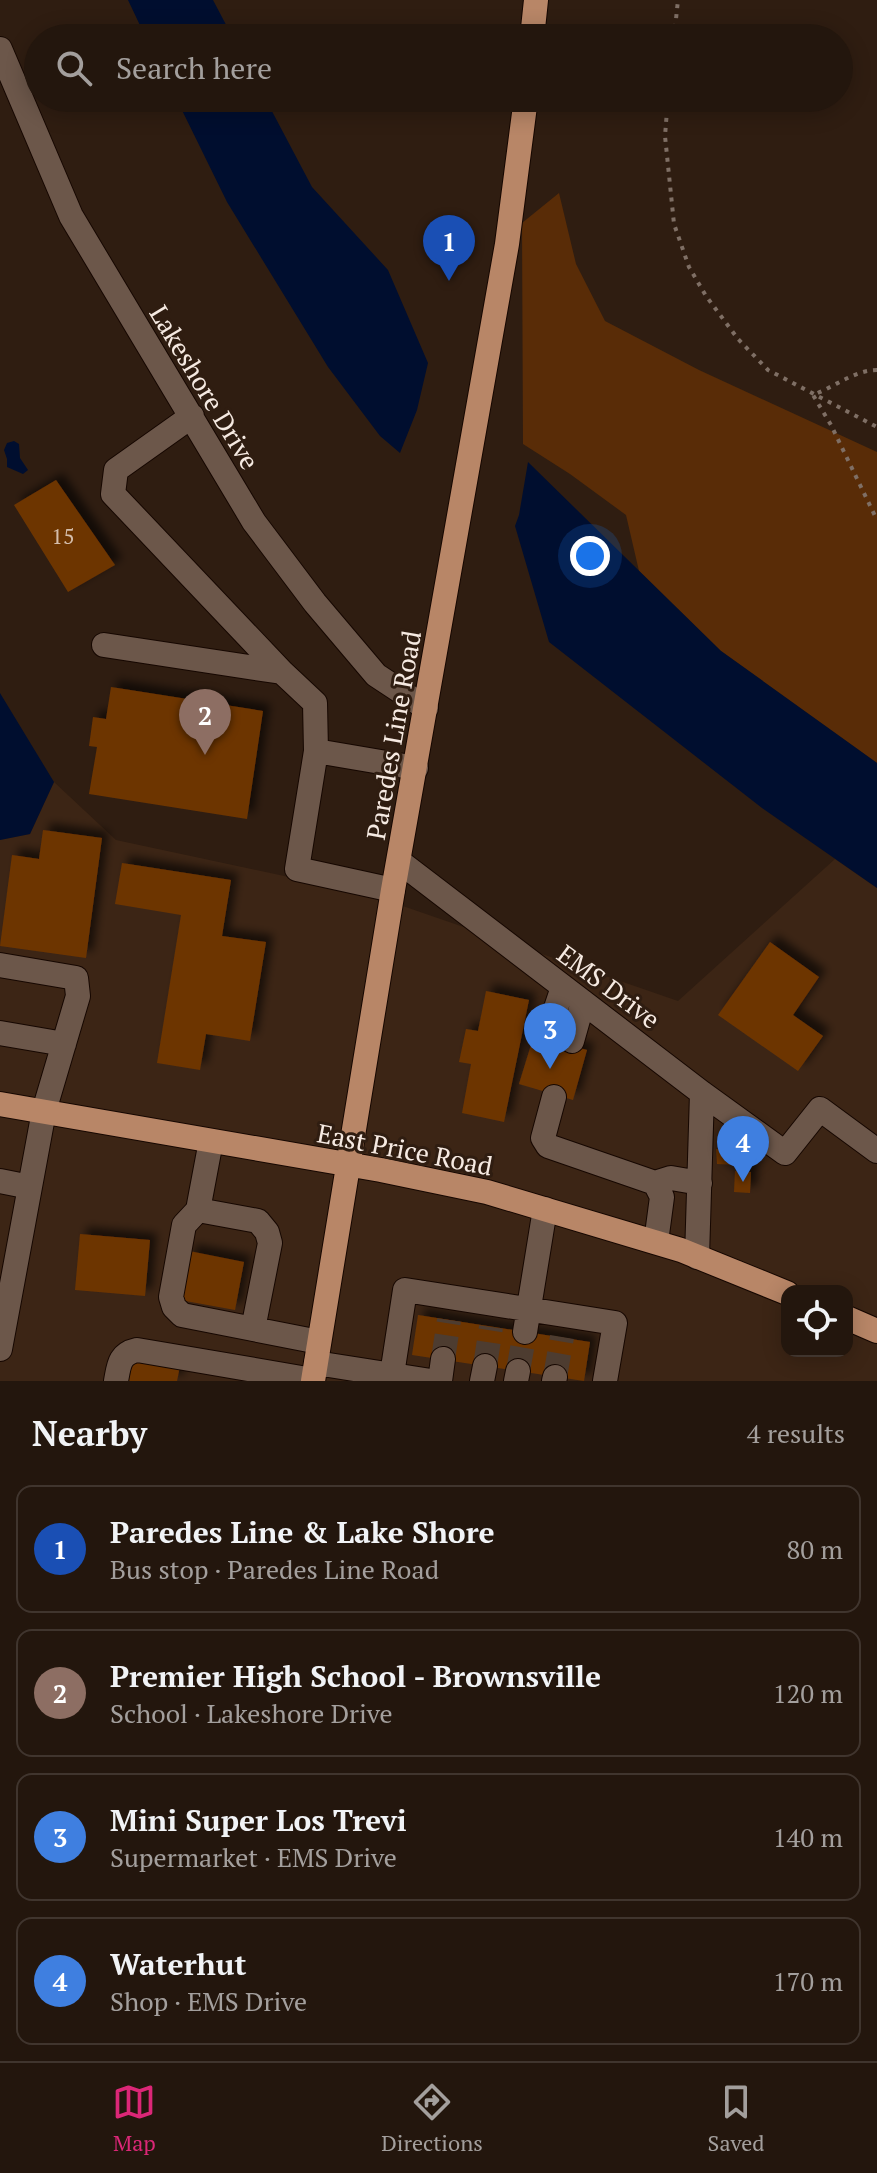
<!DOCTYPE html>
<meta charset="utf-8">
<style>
body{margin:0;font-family:"PT Serif",serif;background:#2f231b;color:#f1f3f6}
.controls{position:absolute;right:24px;bottom:24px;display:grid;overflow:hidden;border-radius:16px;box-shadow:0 4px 20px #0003}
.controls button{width:72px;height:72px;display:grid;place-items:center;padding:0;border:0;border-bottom:2px solid #40352e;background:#23160d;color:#f1f3f6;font:40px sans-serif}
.you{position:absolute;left:590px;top:556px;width:28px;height:28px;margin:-20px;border:6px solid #fff;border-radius:50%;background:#1a73e8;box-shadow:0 0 0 12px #1a73e833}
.badge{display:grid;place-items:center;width:52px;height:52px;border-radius:50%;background:#db2777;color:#fff;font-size:26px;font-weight:700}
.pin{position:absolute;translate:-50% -66px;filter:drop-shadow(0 2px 4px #0008)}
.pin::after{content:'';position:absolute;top:42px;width:28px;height:24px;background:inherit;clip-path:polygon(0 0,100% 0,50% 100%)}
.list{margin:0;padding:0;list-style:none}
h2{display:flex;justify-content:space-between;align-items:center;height:104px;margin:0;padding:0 32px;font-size:34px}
h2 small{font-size:26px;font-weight:400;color:#a39f9d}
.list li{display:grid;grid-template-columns:52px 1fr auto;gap:24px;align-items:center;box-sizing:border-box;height:128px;margin:0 16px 16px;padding:0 16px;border:2px solid #40352e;border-radius:16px}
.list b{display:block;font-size:30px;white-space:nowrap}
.list p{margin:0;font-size:26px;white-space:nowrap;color:#a39f9d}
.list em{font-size:26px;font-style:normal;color:#a39f9d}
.icon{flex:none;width:44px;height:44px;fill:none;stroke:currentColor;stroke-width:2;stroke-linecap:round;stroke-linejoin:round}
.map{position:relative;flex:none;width:877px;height:1381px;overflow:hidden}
.search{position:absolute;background:#23160d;box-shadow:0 4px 20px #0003;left:24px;right:24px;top:24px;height:88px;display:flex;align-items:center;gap:20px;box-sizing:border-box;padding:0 28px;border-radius:44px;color:#a39f9d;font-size:30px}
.sheet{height:680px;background:#23160d}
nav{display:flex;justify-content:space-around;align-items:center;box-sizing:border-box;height:112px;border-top:2px solid #40352e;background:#23160d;font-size:22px;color:#a39f9d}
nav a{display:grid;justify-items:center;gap:4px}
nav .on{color:#db2777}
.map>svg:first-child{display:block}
.built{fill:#3c2515;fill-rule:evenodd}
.green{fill:#592c07}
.water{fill:#000e2f}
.building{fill:#6d3504;filter:url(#shadow)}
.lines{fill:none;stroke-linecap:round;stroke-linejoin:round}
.minor-tunnel{stroke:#4d3c30;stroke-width:24;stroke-dasharray:24 12;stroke-linecap:butt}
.minor-casing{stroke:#160701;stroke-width:26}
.major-casing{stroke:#160701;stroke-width:26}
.path{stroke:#7f6f65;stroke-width:4;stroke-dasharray:4 6;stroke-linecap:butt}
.minor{stroke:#6c574a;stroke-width:24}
.major{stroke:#b88667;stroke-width:24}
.labels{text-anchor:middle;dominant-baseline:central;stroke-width:6;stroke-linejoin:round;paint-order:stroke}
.number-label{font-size:22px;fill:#d4bdaa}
.street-label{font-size:26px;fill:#f6eae2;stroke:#2f1d11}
</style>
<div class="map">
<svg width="877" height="1381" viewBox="0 0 877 1381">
<defs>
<filter id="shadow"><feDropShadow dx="7" dy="-7" stdDeviation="4" flood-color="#0009"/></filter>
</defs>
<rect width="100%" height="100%" fill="#2f1d11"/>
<path class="built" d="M54 782 116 840 368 894 678 1001 835 859 877 888V1381H0V840L30 834ZM787 1291H847V1351H787Z"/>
<path class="green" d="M559 193 576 264 605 321 699 370 877 452V763L721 651 639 571 626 515 570 474 523 444 522 223Z"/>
<path class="water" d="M128 0H213L233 38H146Z
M176 98H265L312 187 388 270 428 363 417 410 400 453 380 436 328 367 227 202Z
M14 441 19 444 20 458 28 470 23 474 7 467V459L4 450 7 443Z
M528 462 721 651 877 763V888L762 808 549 642 515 526 519 515Z
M0 693 54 782 30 834 0 840Z"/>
<path class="building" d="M56 480 115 565 68 592 14 505Z
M111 687 263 711 247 819 89 794 97 747 89 746 93 717 106 719Z
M43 830 102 838 86 958 0 946 12 855 39 859Z
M122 863 231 880 222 936 266 942 250 1041 206 1034 200 1070 157 1063 181 915 115 904Z
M770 942 819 977 793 1015 823 1036 798 1071 718 1015Z
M486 991 529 1000 504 1122 462 1113 471 1064 459 1062 466 1029 478 1031Z
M534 1035 587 1050 573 1100 519 1084Z
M716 1149 750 1150V1170H737V1165L717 1164Z
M735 1171 751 1172 750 1193 734 1192Z
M80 1234 150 1240 145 1296 75 1290Z
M189 1251 244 1262 235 1310 180 1300Z
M418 1315 590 1342 584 1381 412 1355Z
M133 1358 180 1366 177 1381H129Z"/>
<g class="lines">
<path class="minor-tunnel" d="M443 1359 449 1320
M485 1366 491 1327
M518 1371 525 1332
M555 1377 562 1337"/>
<defs>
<path id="minor" d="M0 49 71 216 254 522 315 603 376 675 426 708
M192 416 116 470 113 494 282 672
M104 645 282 672 315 703 316 751 416 768
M316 751 297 869 393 890
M400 862 702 1093 785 1153 820 1109 877 1151
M0 965 76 978 78 996 44 1111 0 1349
M0 1033 64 1044
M547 1035 563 987
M572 1041 583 1002
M554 1097 543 1138 548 1146 655 1183 662 1197 656 1242
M211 1141 198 1210 184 1225 171 1297 174 1307 182 1315 319 1342
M0 1181 30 1187
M655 1183 671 1178 700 1183
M198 1210 258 1221 267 1232 270 1243 253 1329
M697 1257 702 1093
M525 1332 545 1209
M316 1363 431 1381
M116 1381C119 1365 119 1354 137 1350L313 1380
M391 1381 405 1290 615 1323 605 1381
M440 1381 443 1359
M482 1381 485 1366
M516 1381 518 1371
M554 1381 555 1377"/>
<path id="major" d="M532 38 536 0
M0 1104 381 1170 487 1192 681 1250 787 1293
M847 1318 877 1331
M313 1381 393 890 507 244 526 98"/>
</defs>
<use href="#minor" class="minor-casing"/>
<use href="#major" class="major-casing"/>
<path class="path" d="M674 38 678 0
M668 98 665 136 674 224 689 267 706 296 738 339 768 370 877 427
M877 370C855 370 834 387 813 395L831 425 877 520"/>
<use href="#minor" class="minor"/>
<use href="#major" class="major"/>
</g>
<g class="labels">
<g class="number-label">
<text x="63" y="535">15</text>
</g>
<g class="street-label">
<text transform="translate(205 387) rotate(59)">Lakeshore Drive</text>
<text transform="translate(393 735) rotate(-80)">Paredes Line Road</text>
<text transform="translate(609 986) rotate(37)">EMS Drive</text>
<text transform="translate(405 1149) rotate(11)">East Price Road</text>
</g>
</g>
</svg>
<div class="controls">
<button><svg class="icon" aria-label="locate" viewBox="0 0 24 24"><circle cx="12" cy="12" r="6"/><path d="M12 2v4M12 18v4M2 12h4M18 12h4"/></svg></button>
</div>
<div class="you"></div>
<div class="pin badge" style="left:449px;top:281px;background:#1a4fb4">1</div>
<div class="pin badge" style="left:205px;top:755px;background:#8d6e63">2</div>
<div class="pin badge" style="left:550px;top:1069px;background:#3f7fe0">3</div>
<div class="pin badge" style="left:743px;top:1182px;background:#3f7fe0">4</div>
<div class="search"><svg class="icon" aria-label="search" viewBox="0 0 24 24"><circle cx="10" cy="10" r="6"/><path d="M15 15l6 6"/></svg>Search here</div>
</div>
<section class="sheet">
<h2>Nearby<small>4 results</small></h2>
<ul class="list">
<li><span class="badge" style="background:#1a4fb4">1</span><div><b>Paredes Line &amp; Lake Shore</b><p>Bus stop · Paredes Line Road</p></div><em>80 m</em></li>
<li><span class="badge" style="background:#8d6e63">2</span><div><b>Premier High School - Brownsville</b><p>School · Lakeshore Drive</p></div><em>120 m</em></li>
<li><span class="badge" style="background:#3f7fe0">3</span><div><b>Mini Super Los Trevi</b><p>Supermarket · EMS Drive</p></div><em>140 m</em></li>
<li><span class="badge" style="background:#3f7fe0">4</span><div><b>Waterhut</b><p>Shop · EMS Drive</p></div><em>170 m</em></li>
</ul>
</section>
<nav>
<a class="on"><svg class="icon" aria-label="map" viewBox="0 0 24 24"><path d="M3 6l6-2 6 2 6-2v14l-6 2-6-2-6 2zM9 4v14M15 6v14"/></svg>Map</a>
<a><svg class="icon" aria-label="directions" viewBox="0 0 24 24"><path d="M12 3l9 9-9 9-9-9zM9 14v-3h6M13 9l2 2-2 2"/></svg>Directions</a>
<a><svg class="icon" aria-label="saved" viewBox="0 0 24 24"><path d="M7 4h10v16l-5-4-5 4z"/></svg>Saved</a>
</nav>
